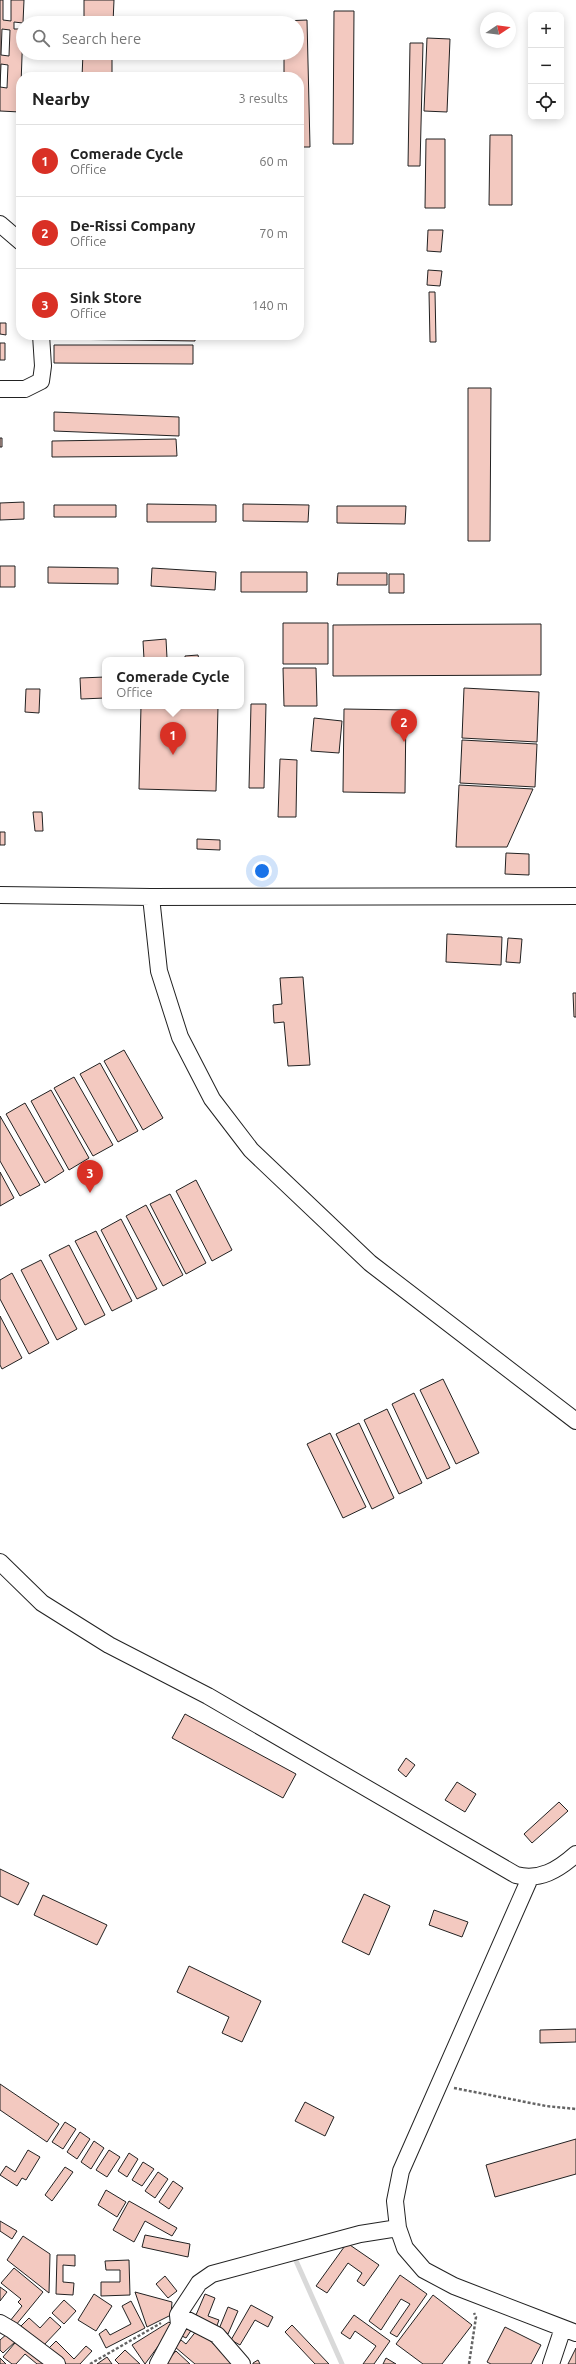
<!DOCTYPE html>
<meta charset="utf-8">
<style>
body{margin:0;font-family:Ubuntu,sans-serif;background:#f6f6f6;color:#222}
.controls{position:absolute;right:12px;top:12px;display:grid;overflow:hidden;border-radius:8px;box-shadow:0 2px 10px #0003}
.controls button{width:36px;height:36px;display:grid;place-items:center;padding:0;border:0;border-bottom:1px solid #e0e0e0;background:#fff;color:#222;font:20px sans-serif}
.compass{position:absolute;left:480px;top:12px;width:36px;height:36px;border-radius:50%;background:#fff;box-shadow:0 2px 10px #0003;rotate:77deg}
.you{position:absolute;left:262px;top:871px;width:14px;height:14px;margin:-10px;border:3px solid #fff;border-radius:50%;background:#1a73e8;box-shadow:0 0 0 6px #1a73e833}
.badge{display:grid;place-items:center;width:26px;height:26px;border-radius:50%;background:#d93025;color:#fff;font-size:13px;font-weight:700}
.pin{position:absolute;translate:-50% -33px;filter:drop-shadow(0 1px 2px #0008)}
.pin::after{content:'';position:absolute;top:21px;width:14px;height:12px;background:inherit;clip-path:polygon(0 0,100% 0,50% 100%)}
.popup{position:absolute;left:102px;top:657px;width:142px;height:52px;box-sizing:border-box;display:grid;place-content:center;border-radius:8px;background:#fff;filter:drop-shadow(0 1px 3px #0005);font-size:13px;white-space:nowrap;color:#767676}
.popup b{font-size:15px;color:#222}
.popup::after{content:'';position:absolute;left:50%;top:100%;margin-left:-8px;border:8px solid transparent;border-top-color:#fff}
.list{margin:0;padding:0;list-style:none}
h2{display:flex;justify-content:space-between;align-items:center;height:52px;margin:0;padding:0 16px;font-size:17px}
h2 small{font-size:13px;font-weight:400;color:#767676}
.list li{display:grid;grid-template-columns:26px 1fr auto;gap:12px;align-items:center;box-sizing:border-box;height:72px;padding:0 16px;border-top:1px solid #e0e0e0}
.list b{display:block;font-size:15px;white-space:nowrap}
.list p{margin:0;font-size:13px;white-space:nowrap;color:#767676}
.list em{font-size:13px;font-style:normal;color:#767676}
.icon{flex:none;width:22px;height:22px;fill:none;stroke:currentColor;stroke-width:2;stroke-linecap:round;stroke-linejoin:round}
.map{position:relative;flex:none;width:576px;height:2364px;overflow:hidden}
.search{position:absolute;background:#fff;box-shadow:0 2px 10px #0003;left:16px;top:16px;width:288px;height:44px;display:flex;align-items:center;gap:10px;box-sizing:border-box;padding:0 14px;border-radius:22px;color:#767676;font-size:15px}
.panel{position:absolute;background:#fff;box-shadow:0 2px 10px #0003;left:16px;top:72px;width:288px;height:268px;border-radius:16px}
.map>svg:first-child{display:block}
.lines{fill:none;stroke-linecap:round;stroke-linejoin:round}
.stream{stroke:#d9d9d9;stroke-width:5}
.building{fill:#f3c9c0;stroke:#222;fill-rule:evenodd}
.street-casing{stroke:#222;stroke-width:18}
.path{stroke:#646464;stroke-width:2.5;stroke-dasharray:3 2;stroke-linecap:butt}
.street{stroke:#fff;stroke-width:16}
</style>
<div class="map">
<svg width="576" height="2364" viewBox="0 0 576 2364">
<rect width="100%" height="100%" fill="#fff"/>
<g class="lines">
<path class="stream" d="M293 2254 342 2364"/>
</g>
<path class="building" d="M0 0H3V20L11 21V0H24L23 23 14 22V29H23L20 112 0 111ZM2 29 10 30 9 56 1 55ZM1 64 8 65 7 88 0 87Z
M84 0H114L113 23H84Z
M334 11H354L353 144H333Z
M307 20 310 147H299V77H284V53H297V23H283V21Z
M427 38 450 39 447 112 424 111Z
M410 43H423L420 166H408Z
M83 53H112V77H82Z
M490 135H512V205H489Z
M426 139H445V208H425Z
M428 230H443L441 252 427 251Z
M428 270 442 271 440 286 427 285Z
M429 292H435L436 342H430Z
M0 323H6V335L0 334Z
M56 335H195V341L56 339Z
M0 343H5V360H0Z
M54 345H193V364L54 363Z
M468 388H491L490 541H468Z
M54 412 179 417V436L54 431Z
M0 438H2V447H0Z
M176 439 177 456 52 457V441Z
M24 502V519L0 520V503Z
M147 504 216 505V522H147Z
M243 504 309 505 308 522 243 521Z
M54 505H116V517H54Z
M337 506H406L405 524 337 523Z
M0 566H15V587H0Z
M48 567 118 568V584L48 583Z
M152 568 216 572 215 590 151 586Z
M241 572H307V592H241Z
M338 573H387V585H337Z
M389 574H404V593H389Z
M283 623H328V664H283Z
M541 624V675L333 676V625Z
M166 639 167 658 144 659 143 641Z
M198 655 199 660H185V656Z
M283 668H316L317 706H284Z
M105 677V698L81 699 80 678Z
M464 688 539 692 537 742 462 738Z
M26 689H40L39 713 25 712Z
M251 704H266L264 788H249Z
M141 706H218L216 791 139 789Z
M344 709 406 710 405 793 343 792Z
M314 718 342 721 339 753 311 751Z
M462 740 537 744 535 787 460 783Z
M280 759 297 760 296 817H278Z
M459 785 533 789 507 847H456Z
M33 812H42L43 831H35Z
M0 832H5V845H0Z
M197 839 220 840V850L197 849Z
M506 853 529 854V875L505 874Z
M447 934 502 937 501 965 446 962Z
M508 938 522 939 520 963 506 962Z
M303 977 310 1065 288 1066 284 1022 274 1023 273 1005 282 1004 280 978Z
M573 993H576V1017H574Z
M124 1050 163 1118 143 1130 104 1061Z
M100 1063 138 1131 118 1142 80 1074Z
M74 1077 113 1145 93 1156 54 1088Z
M51 1090 89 1158 69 1170 31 1101Z
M25 1103 64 1171 45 1183 6 1114Z
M0 1116 40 1185 20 1196 0 1161Z
M0 1172 14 1198 0 1206Z
M196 1180 232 1250 212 1261 176 1191Z
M170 1194 206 1263 186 1274 150 1204Z
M146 1205 183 1275 163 1286 126 1216Z
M121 1219 157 1289 137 1299 101 1230Z
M96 1231 132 1301 112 1311 75 1241Z
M69 1245 105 1315 85 1325 49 1255Z
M41 1260 77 1329 57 1340 21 1270Z
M12 1273 49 1343 29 1354 0 1299V1280Z
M0 1316 22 1358 2 1369 0 1365Z
M443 1379 479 1453 456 1464 420 1390Z
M414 1393 450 1468 427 1479 392 1404Z
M387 1409 422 1483 399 1494 364 1420Z
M359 1423 394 1498 372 1509 336 1434Z
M330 1433 366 1507 343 1518 307 1444Z
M185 1714 296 1774 283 1798 172 1738Z
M406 1758 415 1765 406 1777 398 1770Z
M457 1782 476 1794 465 1812 445 1800Z
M559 1802 568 1811 532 1843 524 1834Z
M0 1869 29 1883 18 1905 0 1896Z
M364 1894 390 1906 369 1955 342 1942Z
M43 1895 107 1925 97 1945 34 1915Z
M434 1910 468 1922 462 1937 429 1925Z
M189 1966 261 2001 242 2042 222 2033 229 2017 177 1992Z
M576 2029V2042L540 2043V2030Z
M0 2084 59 2124 47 2142 0 2110Z
M305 2102 334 2117 325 2136 295 2121Z
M65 2122 76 2129 63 2149 52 2142Z
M80 2132 90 2139 77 2159 67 2152Z
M576 2139V2174L495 2197 486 2165Z
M94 2141 104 2148 91 2169 81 2162Z
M28 2150 40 2157 26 2180 22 2178 17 2186 0 2175 6 2166 15 2172Z
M109 2150 120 2157 107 2177 96 2170Z
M129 2153 138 2159 127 2177 118 2171Z
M143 2162 154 2169 142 2186 132 2180Z
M65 2167 73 2172 52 2201 45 2195Z
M158 2172 168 2179 155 2198 145 2191Z
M173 2181 183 2188 169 2209 159 2202Z
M106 2190 126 2202 117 2217 98 2205Z
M129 2201 177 2228 172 2236 145 2221 134 2242 113 2230Z
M0 2221 17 2231 12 2239 0 2231Z
M145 2235 190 2244 188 2257 142 2247Z
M23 2236 50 2254 49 2293 7 2260Z
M347 2243 379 2265 364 2286 357 2281 362 2273 348 2263 327 2293 316 2286Z
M57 2255H75V2266L63 2265V2282L74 2283 73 2295 56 2294Z
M129 2260 130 2295 101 2296V2282H120V2270H106L105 2261Z
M14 2268 43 2292 16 2325 10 2321 22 2306 18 2302 21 2299 1 2283Z
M400 2275 427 2294 397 2337 390 2333 410 2304 401 2299 381 2330 369 2321Z
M165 2276 177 2291 168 2298 156 2284Z
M0 2287 7 2292 0 2301Z
M135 2292 172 2302 171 2315 147 2327Z
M94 2294 112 2306 96 2331 78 2320Z
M205 2294 215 2298 208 2316 219 2320 215 2331 193 2322Z
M433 2295 472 2325 442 2364H423L396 2344Z
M64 2300 76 2311 64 2324 52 2313Z
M131 2301 145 2328 106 2348 99 2334 106 2329 110 2335 131 2324 122 2306Z
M251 2305 273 2317 268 2327 255 2320 240 2345 231 2340Z
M228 2307 238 2311 228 2334 219 2329Z
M354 2315 390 2341 374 2364H363L376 2346 355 2331 350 2339 341 2333Z
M50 2317 61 2327 43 2346 21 2326 29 2318 40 2328Z
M169 2322 173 2326 145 2364 132 2345Z
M292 2325 329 2364H315L285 2332Z
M185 2326 192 2329 186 2338 180 2335Z
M505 2327 541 2345 531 2364H491L487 2362Z
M197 2330 233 2360 230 2364H195L175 2347 181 2340 186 2344Z
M8 2333 16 2341 3 2353 0 2350V2340Z
M20 2337 50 2364H37L25 2354 16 2364H12L3 2357Z
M56 2341 74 2359 86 2346 92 2351 80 2364H64L48 2349Z
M576 2348V2364H568Z
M125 2350 140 2364H119L115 2360Z
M176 2351 190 2364H164Z
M107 2357 112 2364H97Z
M0 2358 6 2364H0Z
M386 2358 396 2364H383Z
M258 2360 260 2364H253V2363Z"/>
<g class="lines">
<defs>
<path id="street" d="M0 224 21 242
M0 389H25L41 381 43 366 41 335
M0 895 151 897 576 896
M151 897 159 971 180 1037 212 1099 251 1150 370 1263 576 1421
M0 1562 42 1603 109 1645 208 1696 516 1875C540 1881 558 1870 576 1854
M530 1878 401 2171 395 2201 398 2228 405 2248 424 2270 454 2286 576 2333
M178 2315 217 2335 242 2364
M0 2323 12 2330 57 2364
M158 2364 179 2325 178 2315 199 2283 212 2274 360 2234 398 2228
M551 2364 563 2328"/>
</defs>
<use href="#street" class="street-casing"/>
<path class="path" d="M454 2088 546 2106 576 2109
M90 2364 161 2323
M469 2364 476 2317 474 2313"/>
<use href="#street" class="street"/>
</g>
</svg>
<div class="controls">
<button>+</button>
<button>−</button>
<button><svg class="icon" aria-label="locate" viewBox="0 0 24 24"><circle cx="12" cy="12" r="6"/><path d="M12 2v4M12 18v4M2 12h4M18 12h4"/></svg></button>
</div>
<svg class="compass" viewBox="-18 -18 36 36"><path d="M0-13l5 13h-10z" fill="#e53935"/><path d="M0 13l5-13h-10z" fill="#767676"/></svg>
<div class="you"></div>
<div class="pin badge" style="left:173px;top:755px">1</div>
<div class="popup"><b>Comerade Cycle</b>Office</div>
<div class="pin badge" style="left:404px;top:742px">2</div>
<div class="pin badge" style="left:90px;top:1193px">3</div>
<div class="search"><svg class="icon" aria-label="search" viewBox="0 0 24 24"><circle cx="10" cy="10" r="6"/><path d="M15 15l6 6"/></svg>Search here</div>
<section class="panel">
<h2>Nearby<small>3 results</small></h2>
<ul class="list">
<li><span class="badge">1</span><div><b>Comerade Cycle</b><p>Office</p></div><em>60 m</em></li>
<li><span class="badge">2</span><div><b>De-Rissi Company</b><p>Office</p></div><em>70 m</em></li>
<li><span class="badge">3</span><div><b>Sink Store</b><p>Office</p></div><em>140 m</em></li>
</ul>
</section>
</div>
